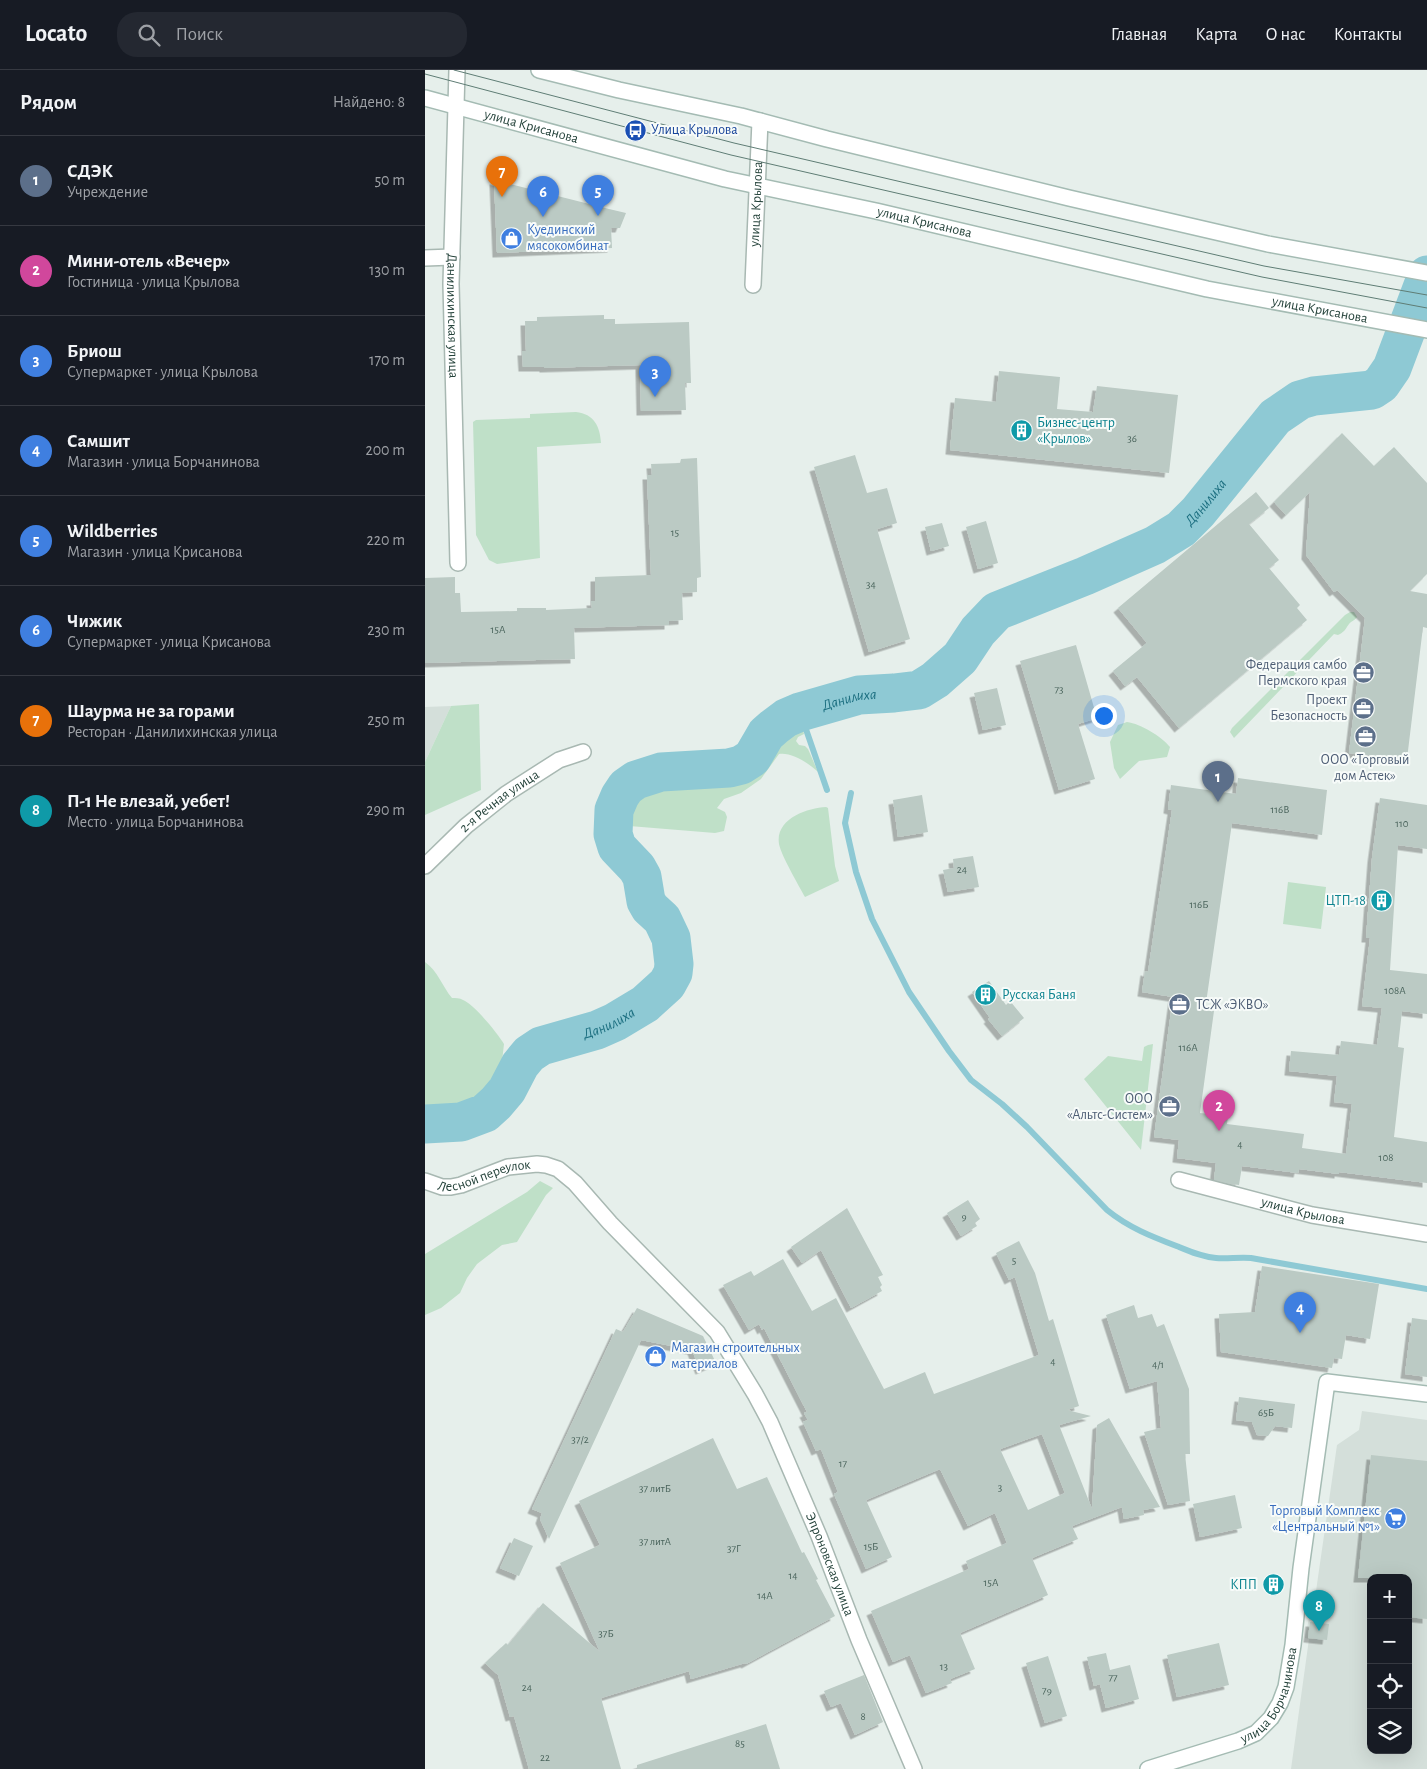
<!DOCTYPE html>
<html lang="ru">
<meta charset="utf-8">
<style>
body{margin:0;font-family:"Alegreya Sans",sans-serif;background:#242831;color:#f1f3f6}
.controls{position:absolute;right:15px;bottom:15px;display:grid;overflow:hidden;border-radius:10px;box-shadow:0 5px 20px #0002}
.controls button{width:45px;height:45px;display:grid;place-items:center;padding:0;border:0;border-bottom:1px solid #363941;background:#171b24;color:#f1f3f6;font:25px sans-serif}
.you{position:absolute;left:678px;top:645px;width:18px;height:18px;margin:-12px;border:4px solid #fff;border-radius:50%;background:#1a73e8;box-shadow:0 0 0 8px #1a73e833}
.badge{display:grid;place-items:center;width:32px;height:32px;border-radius:50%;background:#f4845f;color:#fff;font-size:16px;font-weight:700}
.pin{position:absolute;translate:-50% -41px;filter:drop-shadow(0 1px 2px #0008)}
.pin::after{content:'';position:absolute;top:26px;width:18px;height:15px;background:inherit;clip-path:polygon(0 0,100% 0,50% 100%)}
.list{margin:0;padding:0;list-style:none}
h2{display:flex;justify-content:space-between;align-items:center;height:65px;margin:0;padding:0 20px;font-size:21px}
h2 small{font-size:16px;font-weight:400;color:#9ea1a6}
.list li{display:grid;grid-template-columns:32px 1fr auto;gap:15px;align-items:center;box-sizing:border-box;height:90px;padding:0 20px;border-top:1px solid #363941}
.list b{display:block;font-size:19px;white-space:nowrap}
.list p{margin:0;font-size:16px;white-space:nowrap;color:#9ea1a6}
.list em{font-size:16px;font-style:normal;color:#9ea1a6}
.icon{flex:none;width:28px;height:28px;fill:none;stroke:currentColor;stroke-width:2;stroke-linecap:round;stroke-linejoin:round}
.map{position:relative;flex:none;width:1002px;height:1699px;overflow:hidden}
header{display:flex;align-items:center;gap:30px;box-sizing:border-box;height:70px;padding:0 25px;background:#171b24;border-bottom:1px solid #363941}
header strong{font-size:24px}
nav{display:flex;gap:28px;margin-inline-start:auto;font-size:18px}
.search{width:350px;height:45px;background:#242831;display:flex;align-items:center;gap:12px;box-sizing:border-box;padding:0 18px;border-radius:20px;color:#9ea1a6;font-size:19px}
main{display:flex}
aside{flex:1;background:#171b24}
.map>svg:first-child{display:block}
.built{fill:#d4dfda;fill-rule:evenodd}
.green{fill:#bfe0c8}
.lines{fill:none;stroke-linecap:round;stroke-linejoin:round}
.stream{stroke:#8ec9d4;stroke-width:6}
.river{stroke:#8ec9d4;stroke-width:39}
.building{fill:#bbcac4;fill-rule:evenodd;filter:url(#shadow)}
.street-casing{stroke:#a8b8b2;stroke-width:18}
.secondary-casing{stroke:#a4bbb3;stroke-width:18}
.street{stroke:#fff;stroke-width:15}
.secondary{stroke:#fff;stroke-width:15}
.tram{stroke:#5f7d75;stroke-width:1}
.labels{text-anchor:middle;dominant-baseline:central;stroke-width:4;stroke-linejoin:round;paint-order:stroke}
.number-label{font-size:11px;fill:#4a645c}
.street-label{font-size:14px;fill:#24423a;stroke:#f7fbf9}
.transit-label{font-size:14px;fill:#164399;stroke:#f7fbf9;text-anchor:start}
.shop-label{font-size:14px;fill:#366cbe;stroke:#f7fbf9;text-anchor:start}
.culture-label{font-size:14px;fill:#0d838f;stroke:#f7fbf9;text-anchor:start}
.service-label{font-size:14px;fill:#4e5e75;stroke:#f7fbf9;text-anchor:end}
.water-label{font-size:15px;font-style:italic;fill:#1c6f80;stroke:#f7fbf9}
</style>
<header>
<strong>Locato</strong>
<div class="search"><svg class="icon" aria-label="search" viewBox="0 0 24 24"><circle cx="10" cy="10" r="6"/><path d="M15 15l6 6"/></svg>Поиск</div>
<nav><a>Главная</a><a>Карта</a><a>О нас</a><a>Контакты</a></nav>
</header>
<main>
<aside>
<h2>Рядом<small>Найдено: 8</small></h2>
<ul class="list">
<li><span class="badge" style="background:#5c6f8a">1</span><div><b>СДЭК</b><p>Учреждение</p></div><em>50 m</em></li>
<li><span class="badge" style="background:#d1479c">2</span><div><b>Мини-отель «Вечер»</b><p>Гостиница · улица Крылова</p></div><em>130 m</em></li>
<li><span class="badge" style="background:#3f7fe0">3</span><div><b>Бриош</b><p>Супермаркет · улица Крылова</p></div><em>170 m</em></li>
<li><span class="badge" style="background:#3f7fe0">4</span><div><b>Самшит</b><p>Магазин · улица Борчанинова</p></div><em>200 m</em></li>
<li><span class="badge" style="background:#3f7fe0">5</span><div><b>Wildberries</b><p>Магазин · улица Крисанова</p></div><em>220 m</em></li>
<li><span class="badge" style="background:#3f7fe0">6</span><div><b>Чижик</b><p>Супермаркет · улица Крисанова</p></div><em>230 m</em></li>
<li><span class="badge" style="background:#e8710a">7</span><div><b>Шаурма не за горами</b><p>Ресторан · Данилихинская улица</p></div><em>250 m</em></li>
<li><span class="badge" style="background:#0f9aa8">8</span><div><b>П-1 Не влезай, уебет!</b><p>Место · улица Борчанинова</p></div><em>290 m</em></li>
</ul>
</aside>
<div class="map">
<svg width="1002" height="1699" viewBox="0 0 1002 1699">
<defs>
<filter id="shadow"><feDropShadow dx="-4.5" dy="4.5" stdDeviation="0" flood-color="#0004"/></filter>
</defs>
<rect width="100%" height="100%" fill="#e6efeb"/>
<path class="built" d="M26 636 0 692V637Z
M937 1341 1002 1350V1699H866L884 1569 880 1568 884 1548 887 1549 912 1375 934 1360ZM946 1508H983V1680H946Z"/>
<path class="green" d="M151 342C169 344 175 356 176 373L112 377 115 488 72 494 64 490 51 465 48 352 51 350 105 348V344Z
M925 542H929L932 547C931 549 929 550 926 552 921 556 922 561 913 565L909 564 809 668 805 662 807 658 920 545Z
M54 634 56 720 0 745V692L26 636Z
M366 649H371L377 656 379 664 373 667 371 671 374 675 380 676 383 679 393 702C384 693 366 682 354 684L336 709 316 723 299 729 292 738 300 742 302 747 299 761 290 763 192 755 190 753C197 701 243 704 284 702 293 702 306 703 314 699 337 688 342 659 366 649Z
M702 652C716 654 736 666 745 677L742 687 714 691 695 709 689 698 685 672 693 655Z
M401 737 403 738 410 796 414 811 380 827C374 816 356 785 354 774 350 749 382 738 401 737Z
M863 812 901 817 896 859 858 854Z
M0 892C13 901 17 916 27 928 30 928 35 928 38 930 49 934 73 964 79 974L77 991 79 1001V1009L69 1025 55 1038 39 1045 0 1049Z
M728 974 716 1080 659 1009 683 986 717 991 719 977 723 975Z
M115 1111 128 1118 121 1125 92 1172 77 1175 52 1194 42 1208 35 1223 16 1238 0 1245V1184L102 1122Z"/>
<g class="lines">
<path class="stream" d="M375 642 402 720
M426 723 420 753 431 802 447 849 484 922 524 981 546 1010 577 1034 602 1057 682 1140C704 1158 728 1167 754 1177 766 1182 778 1187 791 1188 802 1189 814 1187 826 1188L1002 1219"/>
<path class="river" id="s1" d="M0 1054 36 1052 60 1043 71 1033 82 1020 95 995 104 984 116 976 172 960 190 952 220 934 242 914 248 903 249 894 246 868 237 849 225 838 221 831 217 807 212 798 192 777 188 764 189 740 195 726 201 717 211 710 236 702 304 698 316 695 327 688 341 664 349 657 361 648 375 642 434 625 469 623 494 620 510 610 535 588 553 561 572 541 660 506 730 475 756 459 773 442 850 347 875 330 889 326 947 320 956 314 967 298 1002 205"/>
</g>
<path class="building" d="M69 110 184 139 201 143 195 158H186L187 178 72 183Z
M179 245V249H190V254L264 252 266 313H260L261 340 216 341 215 295 119 298V297H98L97 281H101L100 251H112V247Z
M574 301 635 307 632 339 668 342 672 316 753 325 744 403 525 380 530 328 571 332Z
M917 363 949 396 969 377 1002 413V504L985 521 1002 524V558L998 557 982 689 924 683 940 548 912 520 909 522 881 485 885 422 861 445 849 432Z
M430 385 442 423 462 418 472 453 452 459 485 569 444 582 389 397Z
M272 388 276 507 272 508V522L257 523 258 550 244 551V555L149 558 150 589 0 593V508L30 507V523H35L36 542 92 541V538H121V540L167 538 166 531H170V507L226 505 222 405H227L226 394 255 393 256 389Z
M831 422 844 438 824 454 854 490 844 498 875 535 872 538 882 550 754 658 712 607 700 616 688 601 722 573 693 538Z
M561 451 573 493 553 499 541 457Z
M517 453 524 476 506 481 500 457Z
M651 575 672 648 653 654 670 709 634 720 595 591Z
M572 618 581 655 558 660 549 623Z
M813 708 902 720 897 765 807 753 780 940 789 941 775 1043 803 1046 802 1054 879 1064 877 1078 921 1084 927 1034 909 1032 912 1006 864 1001 866 981 914 985 916 971 952 975 957 938 937 936 945 868H941L947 788 955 728 1002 735V779L973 775 965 900 1002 904V944L977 941 973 977 979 978 969 1067 1002 1072V1113L914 1102V1104L874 1099 873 1103 817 1096 814 1115 806 1114 789 1110 791 1093 752 1088 754 1070 729 1067 748 927 717 922 720 901 723 902 747 740 743 739 746 715 811 724Z
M497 725 503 762 473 767 468 730Z
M548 786 554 817 523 822 518 800 529 798 528 789Z
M564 911 581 935 585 931 599 948 577 966 563 949 565 948 547 922Z
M543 1130 555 1149 550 1153 552 1156 536 1166 522 1143Z
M422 1138 458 1205 453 1207 457 1215 455 1217 457 1221 426 1238 396 1180 377 1193 366 1177Z
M594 1171 610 1203 624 1251 628 1249 654 1336 642 1340 666 1346 634 1355 667 1439 672 1355 684 1348 735 1437 718 1440 719 1445 699 1449 697 1437 647 1456 653 1469 607 1488 623 1525 535 1563 550 1599 525 1609 527 1613 501 1623 485 1585 468 1592 446 1541 544 1499 541 1491 582 1473 570 1443 543 1456 515 1399 441 1430 467 1487 441 1499 409 1424 413 1422 396 1379 391 1381 378 1352 383 1350 379 1343 382 1342 339 1258 337 1260 334 1254 324 1260 298 1215 326 1201 329 1206 358 1189 387 1241 411 1228 459 1319 500 1302 509 1324 614 1285 590 1207 584 1210 571 1183ZM617 1364 640 1423 603 1440 575 1379Z
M837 1196 954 1214 945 1269 921 1265 917 1289 909 1288 907 1298 796 1282 794 1244 830 1242Z
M709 1235 713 1248 727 1244 732 1257 739 1254 764 1319 765 1384H760L765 1431 743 1435 719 1362 736 1358 732 1311 705 1319 681 1245Z
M212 1238 278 1266 291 1293 275 1300 267 1280 216 1270 124 1469 115 1449 117 1443 107 1439 191 1259 198 1262Z
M987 1248 1002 1250V1307L980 1304Z
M814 1327 870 1334 867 1358 850 1356 843 1366 832 1365 827 1352 811 1350Z
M288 1368 312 1419 342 1407 377 1483 379 1482 393 1509 391 1510 410 1546 321 1594 320 1593 266 1609 264 1601 176 1628 196 1699H104L89 1646 85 1647 73 1605 60 1593 81 1573 83 1575 118 1533 175 1582 135 1493 175 1475 154 1431Z
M946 1385 1002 1391V1549L983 1547V1508H933Z
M810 1425 817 1458 775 1467 768 1434Z
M89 1468 108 1476 94 1506 75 1498Z
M885 1552 904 1554 902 1570 883 1568Z
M794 1573 804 1615 752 1627 742 1585Z
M681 1583 685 1600 705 1595 714 1629 681 1638 675 1614 669 1616 662 1587Z
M623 1586 642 1646 620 1653 601 1593Z
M439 1605 458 1652 430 1665 416 1633 406 1637 399 1621Z
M341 1654 355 1699H212V1695Z"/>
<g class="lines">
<defs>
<g id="street">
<path id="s2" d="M32 0 26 214 33 493"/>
<path d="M0 188 27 187"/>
<path id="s3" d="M328 215 335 51"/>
<path id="s4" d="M0 796 41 756 81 724 134 690 158 682"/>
<path id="s5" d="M754 1110 887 1145 1002 1164"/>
<path id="s6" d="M0 1111 17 1117H26L36 1115 83 1097 112 1094 121 1095 133 1099 150 1113 185 1153 292 1262 330 1324 345 1352 394 1466 434 1570 489 1699"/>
</g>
<g id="secondary">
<path d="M114 0 194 20 316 46 402 69 644 128 843 174 1002 203"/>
<path id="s7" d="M0 28 300 109 451 141 782 219 1002 260"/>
<path id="s8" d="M723 1699 813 1671 831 1663 846 1648 855 1633 861 1617 868 1575 876 1498 902 1312 1002 1324"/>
</g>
</defs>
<use href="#street" class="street-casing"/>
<use href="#secondary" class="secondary-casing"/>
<use href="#street" class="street"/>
<use href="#secondary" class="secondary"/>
<path class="tram" d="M29 0 309 73 640 150 839 196 1002 225
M0 4 306 85 837 207 1002 238"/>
</g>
<defs>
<symbol id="bus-disc" viewBox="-11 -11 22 22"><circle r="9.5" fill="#1a4fb4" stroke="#f7fbf9"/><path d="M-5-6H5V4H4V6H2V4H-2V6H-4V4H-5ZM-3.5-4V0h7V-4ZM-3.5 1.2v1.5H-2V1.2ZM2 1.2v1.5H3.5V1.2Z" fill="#fff"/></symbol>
<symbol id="shop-disc" viewBox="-11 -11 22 22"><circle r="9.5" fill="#3f7fe0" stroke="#f7fbf9"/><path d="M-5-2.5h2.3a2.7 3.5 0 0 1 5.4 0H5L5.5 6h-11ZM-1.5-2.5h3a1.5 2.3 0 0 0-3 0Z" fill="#fff"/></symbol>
<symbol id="building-disc" viewBox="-11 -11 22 22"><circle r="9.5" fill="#0f9aa8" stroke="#f7fbf9"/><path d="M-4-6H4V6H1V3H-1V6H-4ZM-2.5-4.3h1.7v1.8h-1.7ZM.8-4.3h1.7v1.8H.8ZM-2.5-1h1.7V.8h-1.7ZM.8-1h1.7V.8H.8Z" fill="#fff"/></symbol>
<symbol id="office-disc" viewBox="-11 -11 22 22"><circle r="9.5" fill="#5c6f8a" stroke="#f7fbf9"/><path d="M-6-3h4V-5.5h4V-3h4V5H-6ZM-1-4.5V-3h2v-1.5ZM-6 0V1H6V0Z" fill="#fff"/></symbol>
<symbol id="supermarket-disc" viewBox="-11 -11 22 22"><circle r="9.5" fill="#3f7fe0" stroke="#f7fbf9"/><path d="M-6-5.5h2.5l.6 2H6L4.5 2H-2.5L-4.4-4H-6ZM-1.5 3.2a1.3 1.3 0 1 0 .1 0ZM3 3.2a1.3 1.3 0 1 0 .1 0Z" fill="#fff"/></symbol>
</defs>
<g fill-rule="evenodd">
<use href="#bus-disc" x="198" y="48" width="25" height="25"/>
<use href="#shop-disc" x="74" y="156" width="25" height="25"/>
<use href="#building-disc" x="584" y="348" width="25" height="25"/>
<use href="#office-disc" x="926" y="590" width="25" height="25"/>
<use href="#office-disc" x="926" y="626" width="25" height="25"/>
<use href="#office-disc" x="928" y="654" width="25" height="25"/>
<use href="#building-disc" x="944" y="818" width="25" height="25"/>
<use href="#building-disc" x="548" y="912" width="25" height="25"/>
<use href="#office-disc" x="742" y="922" width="25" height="25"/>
<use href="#office-disc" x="732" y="1024" width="25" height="25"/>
<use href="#shop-disc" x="218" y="1274" width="25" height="25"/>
<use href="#supermarket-disc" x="958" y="1436" width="25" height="25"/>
<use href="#building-disc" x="836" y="1502" width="25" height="25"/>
</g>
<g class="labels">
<g class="number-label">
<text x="707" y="368">36</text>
<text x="250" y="462">15</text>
<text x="446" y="514">34</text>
<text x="73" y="559">15А</text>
<text x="634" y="619">73</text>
<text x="855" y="739">116В</text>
<text x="977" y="753">110</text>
<text x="537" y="799">24</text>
<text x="774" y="834">116Б</text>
<text x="970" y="920">108А</text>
<text x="763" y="977">116А</text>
<text x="815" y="1074">4</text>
<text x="961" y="1087">108</text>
<text x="539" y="1146">9</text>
<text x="589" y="1190">5</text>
<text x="628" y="1291">4</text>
<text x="733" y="1294">4/1</text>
<text x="841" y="1342">65Б</text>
<text x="155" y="1369">37/2</text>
<text x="418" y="1393">17</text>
<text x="575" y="1417">3</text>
<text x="230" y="1418">37 литБ</text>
<text x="230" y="1471">37 литА</text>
<text x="446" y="1476">15Б</text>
<text x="309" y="1478">37Г</text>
<text x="368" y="1505">14</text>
<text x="566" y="1512">15А</text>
<text x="340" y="1525">14А</text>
<text x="181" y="1563">37Б</text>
<text x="519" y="1596">13</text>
<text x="688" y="1607">77</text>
<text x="102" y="1617">24</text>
<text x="622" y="1620">79</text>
<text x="438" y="1646">8</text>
<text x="315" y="1673">85</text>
<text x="120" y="1687">22</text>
</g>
<g class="street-label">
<text stroke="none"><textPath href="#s7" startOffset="110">улица Крисанова</textPath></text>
<text stroke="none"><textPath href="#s3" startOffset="81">улица Крылова</textPath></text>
<text stroke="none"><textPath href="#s7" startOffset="515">улица Крисанова</textPath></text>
<text stroke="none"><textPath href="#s7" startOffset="920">улица Крисанова</textPath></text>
<text stroke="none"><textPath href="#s2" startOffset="246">Данилихинская улица</textPath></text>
<text stroke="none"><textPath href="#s4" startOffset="99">2-я Речная улица</textPath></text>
<text stroke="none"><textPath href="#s6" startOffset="62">Лесной переулок</textPath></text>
<text stroke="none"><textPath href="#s5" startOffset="128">улица Крылова</textPath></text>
<text stroke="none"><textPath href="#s6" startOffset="625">Эпроновская улица</textPath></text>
<text stroke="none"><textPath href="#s8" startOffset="154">улица Борчанинова</textPath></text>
</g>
<g class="transit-label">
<text x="226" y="60">Улица Крылова</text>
</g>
<g class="shop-label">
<text x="102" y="160">Куединский<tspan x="102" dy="16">мясокомбинат</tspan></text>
<text x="246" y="1278">Магазин строительных<tspan x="246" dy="16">материалов</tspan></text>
<text x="955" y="1441" text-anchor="end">Торговый Комплекс<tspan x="955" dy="16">«Центральный №1»</tspan></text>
</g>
<g class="culture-label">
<text x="612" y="353">Бизнес-центр<tspan x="612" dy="16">«Крылов»</tspan></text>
<text x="941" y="831" text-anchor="end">ЦТП-18</text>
<text x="577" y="925">Русская Баня</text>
<text x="832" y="1515" text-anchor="end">КПП</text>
</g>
<g class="service-label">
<text x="922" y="595">Федерация самбо<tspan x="922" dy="16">Пермского края</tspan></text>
<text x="922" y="630">Проект<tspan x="922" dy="16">Безопасность</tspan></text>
<text x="940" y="690" text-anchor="middle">ООО «Торговый<tspan x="940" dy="16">дом Астек»</tspan></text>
<text x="771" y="935" text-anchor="start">ТСЖ «ЭКВО»</text>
<text x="728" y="1029">ООО<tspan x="728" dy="16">«Альтс-Систем»</tspan></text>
</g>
<g class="water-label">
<text stroke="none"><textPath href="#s1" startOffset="1186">Данилиха</textPath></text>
<text stroke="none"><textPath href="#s1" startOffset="765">Данилиха</textPath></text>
<text stroke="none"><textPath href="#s1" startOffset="222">Данилиха</textPath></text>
</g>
</g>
</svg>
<div class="controls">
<button>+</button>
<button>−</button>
<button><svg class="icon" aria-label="locate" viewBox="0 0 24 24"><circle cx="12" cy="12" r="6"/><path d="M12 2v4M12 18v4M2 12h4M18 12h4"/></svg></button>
<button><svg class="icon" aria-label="layers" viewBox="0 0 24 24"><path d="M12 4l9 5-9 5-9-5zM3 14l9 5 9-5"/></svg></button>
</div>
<div class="you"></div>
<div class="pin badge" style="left:793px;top:732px;background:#5c6f8a">1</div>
<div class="pin badge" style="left:794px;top:1061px;background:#d1479c">2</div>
<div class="pin badge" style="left:230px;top:327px;background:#3f7fe0">3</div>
<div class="pin badge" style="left:875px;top:1263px;background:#3f7fe0">4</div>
<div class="pin badge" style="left:173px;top:146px;background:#3f7fe0">5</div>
<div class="pin badge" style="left:118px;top:147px;background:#3f7fe0">6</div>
<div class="pin badge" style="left:77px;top:127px;background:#e8710a">7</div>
<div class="pin badge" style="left:894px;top:1561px;background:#0f9aa8">8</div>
</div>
</main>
